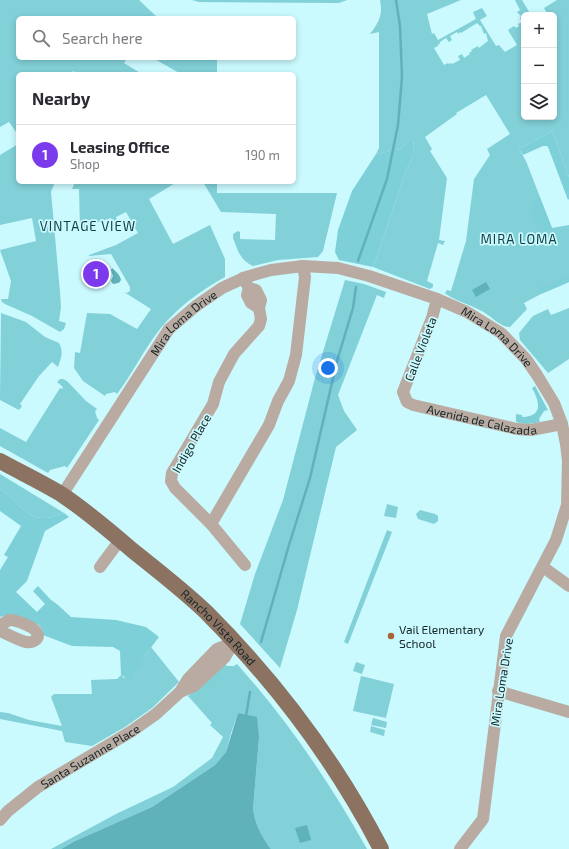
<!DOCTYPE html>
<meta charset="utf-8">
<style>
body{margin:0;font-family:"Exo 2",sans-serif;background:#f7f7f7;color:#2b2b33}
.controls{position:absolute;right:12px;top:12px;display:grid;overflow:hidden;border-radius:6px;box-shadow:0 2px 6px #0003}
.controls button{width:36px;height:36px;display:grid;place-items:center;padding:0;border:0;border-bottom:1px solid #e1e1e2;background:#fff;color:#2b2b33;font:20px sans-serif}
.you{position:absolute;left:328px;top:368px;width:14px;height:14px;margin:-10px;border:3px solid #fff;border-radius:50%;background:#1a73e8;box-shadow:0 0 0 6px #1a73e833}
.badge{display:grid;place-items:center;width:26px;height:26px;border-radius:50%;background:#7c3aed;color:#fff;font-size:13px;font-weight:700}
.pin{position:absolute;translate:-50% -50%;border:2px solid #fff;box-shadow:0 1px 4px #0006}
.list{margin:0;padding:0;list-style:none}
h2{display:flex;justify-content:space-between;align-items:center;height:52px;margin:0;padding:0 16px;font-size:17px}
h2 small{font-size:13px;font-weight:400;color:#7c7c81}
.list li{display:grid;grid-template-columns:26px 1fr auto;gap:12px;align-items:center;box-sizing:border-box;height:60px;padding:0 16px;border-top:1px solid #e1e1e2}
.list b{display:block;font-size:15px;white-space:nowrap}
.list p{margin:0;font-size:13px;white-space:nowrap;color:#7c7c81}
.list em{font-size:13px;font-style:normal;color:#7c7c81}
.icon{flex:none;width:22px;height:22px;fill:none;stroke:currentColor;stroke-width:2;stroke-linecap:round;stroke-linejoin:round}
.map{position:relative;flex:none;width:569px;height:849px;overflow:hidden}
.search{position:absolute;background:#fff;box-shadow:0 2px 6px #0003;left:16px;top:16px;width:280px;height:44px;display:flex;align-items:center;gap:10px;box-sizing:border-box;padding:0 14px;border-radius:6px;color:#7c7c81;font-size:15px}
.panel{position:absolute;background:#fff;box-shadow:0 2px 6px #0003;left:16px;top:72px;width:280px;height:112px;border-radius:6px}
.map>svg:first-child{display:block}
.green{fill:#82d0d8;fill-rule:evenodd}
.forest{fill:#7ed0d8}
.water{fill:#60b2ba}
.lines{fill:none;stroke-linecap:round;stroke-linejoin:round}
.stream{stroke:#60b2ba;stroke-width:2.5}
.minor{stroke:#baaba2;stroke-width:12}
.major{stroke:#8c7261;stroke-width:16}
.poi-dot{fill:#a96634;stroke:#caf9fe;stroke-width:1.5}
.labels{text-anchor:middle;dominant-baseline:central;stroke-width:3.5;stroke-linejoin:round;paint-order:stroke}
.street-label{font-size:12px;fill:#142628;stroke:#caf9fe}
.poi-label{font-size:12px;fill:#142628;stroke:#caf9fe;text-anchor:start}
.neighbourhood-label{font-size:13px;letter-spacing:1px;fill:#134045;stroke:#caf9fe}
</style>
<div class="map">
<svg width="569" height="849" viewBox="0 0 569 849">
<rect width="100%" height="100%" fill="#caf9fe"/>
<path class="green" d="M0 0H139L158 18H18V58H127L124 63 142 74H76L74 71 68 74H18V135L9 122 0 127Z
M192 0H347L339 3 199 2Z
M380 0H461L427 14 432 34 434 33 438 40 476 19 473 12 482 8 487 16 480 20 496 46 499 45 505 52 517 45 508 30 514 26 516 28 519 26 518 24 522 22 520 18 521 16 517 12 520 10 515 0H522L531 15H524V117H554V15H548L544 8 557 0H569V177L552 131 519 149 526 161 552 228 569 225V282L539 295 524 303 527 309 510 327C502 328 492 317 485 313 477 307 450 299 445 293L447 290 451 291 466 241 474 179 490 155 487 149 510 134 486 95 456 113 457 114 425 137 432 149 430 151 447 178 439 240 445 241 443 245 438 243 427 281 433 284V287L430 289 373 267 406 171 414 153 413 137 400 149 376 154 379 148V32L370 34C379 22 383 15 380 0ZM477 23 480 26H481L484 34 486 33 488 41 479 48 478 46 471 50 472 51 469 53 470 54 464 58 462 54 458 56 460 60 452 64 451 63 449 64 448 63 444 65 434 48 438 46V45L440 43V42L446 38 449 42 452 40 450 36 457 32 458 34 460 32 461 33Z
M153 58H217V74H181Z
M18 144V182H55L51 192 60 292 61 307 59 321 66 323 64 329 60 332 32 316 5 304 2 302 1 299H8L11 281 0 250 36 241 32 218 0 225V155Z
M75 182H177L149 199 173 244 210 225 225 259V277C200 291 178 307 160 329 144 349 133 373 117 394L115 392 106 394 105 396 83 381 74 368 75 352 80 353 87 313 110 314 137 329 151 309 124 292 127 293 130 291V287L111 254 89 256V255L116 245 138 233 126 212 116 217 117 220 112 222 111 218 80 228 79 189H72Z
M203 182H217V193H337L323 251 318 257 278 260 253 266C240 260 238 251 233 238V234L238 231 240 232V239L275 240 276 214 221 212Z
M345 280 364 284 386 292 384 298 377 295 338 395 344 411 357 430 336 447 297 610 280 668 240 624 255 574 283 500 315 378Z
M569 308V359L548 373 520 340 519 333 533 316 548 309 551 315Z
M1 313 26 322 45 337 59 343C64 352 61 358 58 367L52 362 39 376 20 404 22 406 19 410 0 400Z
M60 379H63L67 381 86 401 97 409 95 411 97 418 99 420 67 468 65 466 50 470 48 473 0 446V428L26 442 60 388 62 389 63 387 57 382Z
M0 474 64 513C58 514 51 518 45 518 26 520 15 497 0 489Z
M387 504 398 507 396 518 384 516Z
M420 510 435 514 438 516V521L434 524 418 519 416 514Z
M387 530 392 532 348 644 344 642Z
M151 647 179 682 152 708 125 727 92 746 65 742 62 731 0 719V712L8 713 29 720 62 726 51 697 54 694H92L91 680 117 679 121 675 124 678 135 673 139 664Z
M356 662 365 665 362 674 353 671Z
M225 664 227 666H234L237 664C288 721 330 783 367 849H271C262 837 255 824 253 809L259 738 246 716 238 713 231 733 226 752 215 765 152 807 75 841 61 849H51L116 814 173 787 212 758 223 737 210 725 212 723 188 696Z
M361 676 394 684 386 718 353 711Z
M373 718 387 722 386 728 371 725Z
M371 726 385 730 384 736 370 732Z"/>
<path class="forest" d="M552 131 569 177V199L568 200 548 147 547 146H543L523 155 519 149Z
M413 137 414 153 406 171 373 267 339 260 335 252 338 230 352 191 376 154 400 149Z
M538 198H540L552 228 549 230H545L541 225 534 223 529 210 533 209 531 204 534 203Z
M569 277V282L543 293 539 288Z
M535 386 548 410 544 411 539 419 540 422C532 424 524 425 516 422V414L522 415V417C543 417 540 402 532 388Z
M0 489C15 497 26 520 45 518 51 518 58 514 64 513L69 517 45 531 27 581 16 592 37 612 45 604 33 591 38 586 50 599 58 605 71 617 116 620 146 627 159 637 146 654 132 678 128 679 121 675 120 651 113 647 72 646 43 635 42 629 39 625 15 616 7 615 0 617V570L8 557 4 555 21 526 0 511Z"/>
<path class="water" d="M112 268C118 273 128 283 113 284L111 281 113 276 111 270Z
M486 282 490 289 476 297 472 290Z
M238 713 257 717 259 738 253 809C255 824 262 837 271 849H61L75 841 152 807 215 765 226 752Z
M307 825 311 840 300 843 295 828Z"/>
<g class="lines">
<path class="stream" d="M358 261 387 179 398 125 402 77 400 26 396 0
M261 642 289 545 310 478 337 361 353 308 356 287
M246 716 250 692"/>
<g class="minor">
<path d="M243 278 249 288 256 290 261 300 259 308 261 319 259 326 234 354 219 382 213 404 172 473 171 481 175 488 211 524 245 565"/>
<path d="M249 288 247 295 251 303 259 308"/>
<path id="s1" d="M437 299 432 318 403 392 407 402 413 405 517 429 531 430 562 424"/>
<path id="s2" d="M62 495 169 329 196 306 222 288 246 277 271 270 303 266 338 268 369 276 437 299 467 312 501 333 526 359 537 375 554 403 562 424 566 444 568 461 567 505 556 540 506 636 483 819 460 849"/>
<path d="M211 524 269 425 278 401 289 381 296 355 305 277 303 266"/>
<path d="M100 567 120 540"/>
<path d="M543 567 569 586"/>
<path d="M0 627C3 624 5 621 10 620 16 620 35 627 37 633 41 640 31 643 26 642 17 640 8 634 0 631"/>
<path d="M498 691 569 712"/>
<path d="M180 692 188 679 217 649 234 642"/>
<path id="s3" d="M0 820 8 811 38 787 132 731 156 714 180 692 194 686 225 657 234 642"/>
</g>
<path class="major" id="s4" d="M0 461C20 472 41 482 61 494 85 510 110 531 132 550 157 570 183 590 206 612 275 681 336 762 381 849"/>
</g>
<circle class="poi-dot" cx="391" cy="636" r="4"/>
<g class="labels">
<g class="street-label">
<text stroke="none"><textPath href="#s2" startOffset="212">Mira Loma Drive</textPath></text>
<text stroke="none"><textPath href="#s2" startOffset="560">Mira Loma Drive</textPath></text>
<text transform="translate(420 349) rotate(-69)">Calle Violeta</text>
<text stroke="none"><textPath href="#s1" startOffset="187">Avenida de Calazada</textPath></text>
<text transform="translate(191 443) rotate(-60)">Indigo Place</text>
<text stroke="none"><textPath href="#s4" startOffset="276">Rancho Vista Road</textPath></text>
<text transform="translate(501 682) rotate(-81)">Mira Loma Drive</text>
<text stroke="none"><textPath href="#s3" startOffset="111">Santa Suzanne Place</textPath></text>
</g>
<g class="poi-label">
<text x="399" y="629">Vail Elementary<tspan x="399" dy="14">School</tspan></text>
</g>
<g class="neighbourhood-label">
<text x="88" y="226">VINTAGE VIEW</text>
<text x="519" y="239">MIRA LOMA</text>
</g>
</g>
</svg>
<div class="controls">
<button>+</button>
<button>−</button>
<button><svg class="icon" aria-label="layers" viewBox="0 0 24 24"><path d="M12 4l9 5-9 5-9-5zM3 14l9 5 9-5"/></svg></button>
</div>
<div class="you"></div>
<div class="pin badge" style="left:96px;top:274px">1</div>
<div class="search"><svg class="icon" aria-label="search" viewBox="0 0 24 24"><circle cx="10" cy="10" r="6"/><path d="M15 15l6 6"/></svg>Search here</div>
<section class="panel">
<h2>Nearby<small></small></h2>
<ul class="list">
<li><span class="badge">1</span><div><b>Leasing Office</b><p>Shop</p></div><em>190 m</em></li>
</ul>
</section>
</div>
